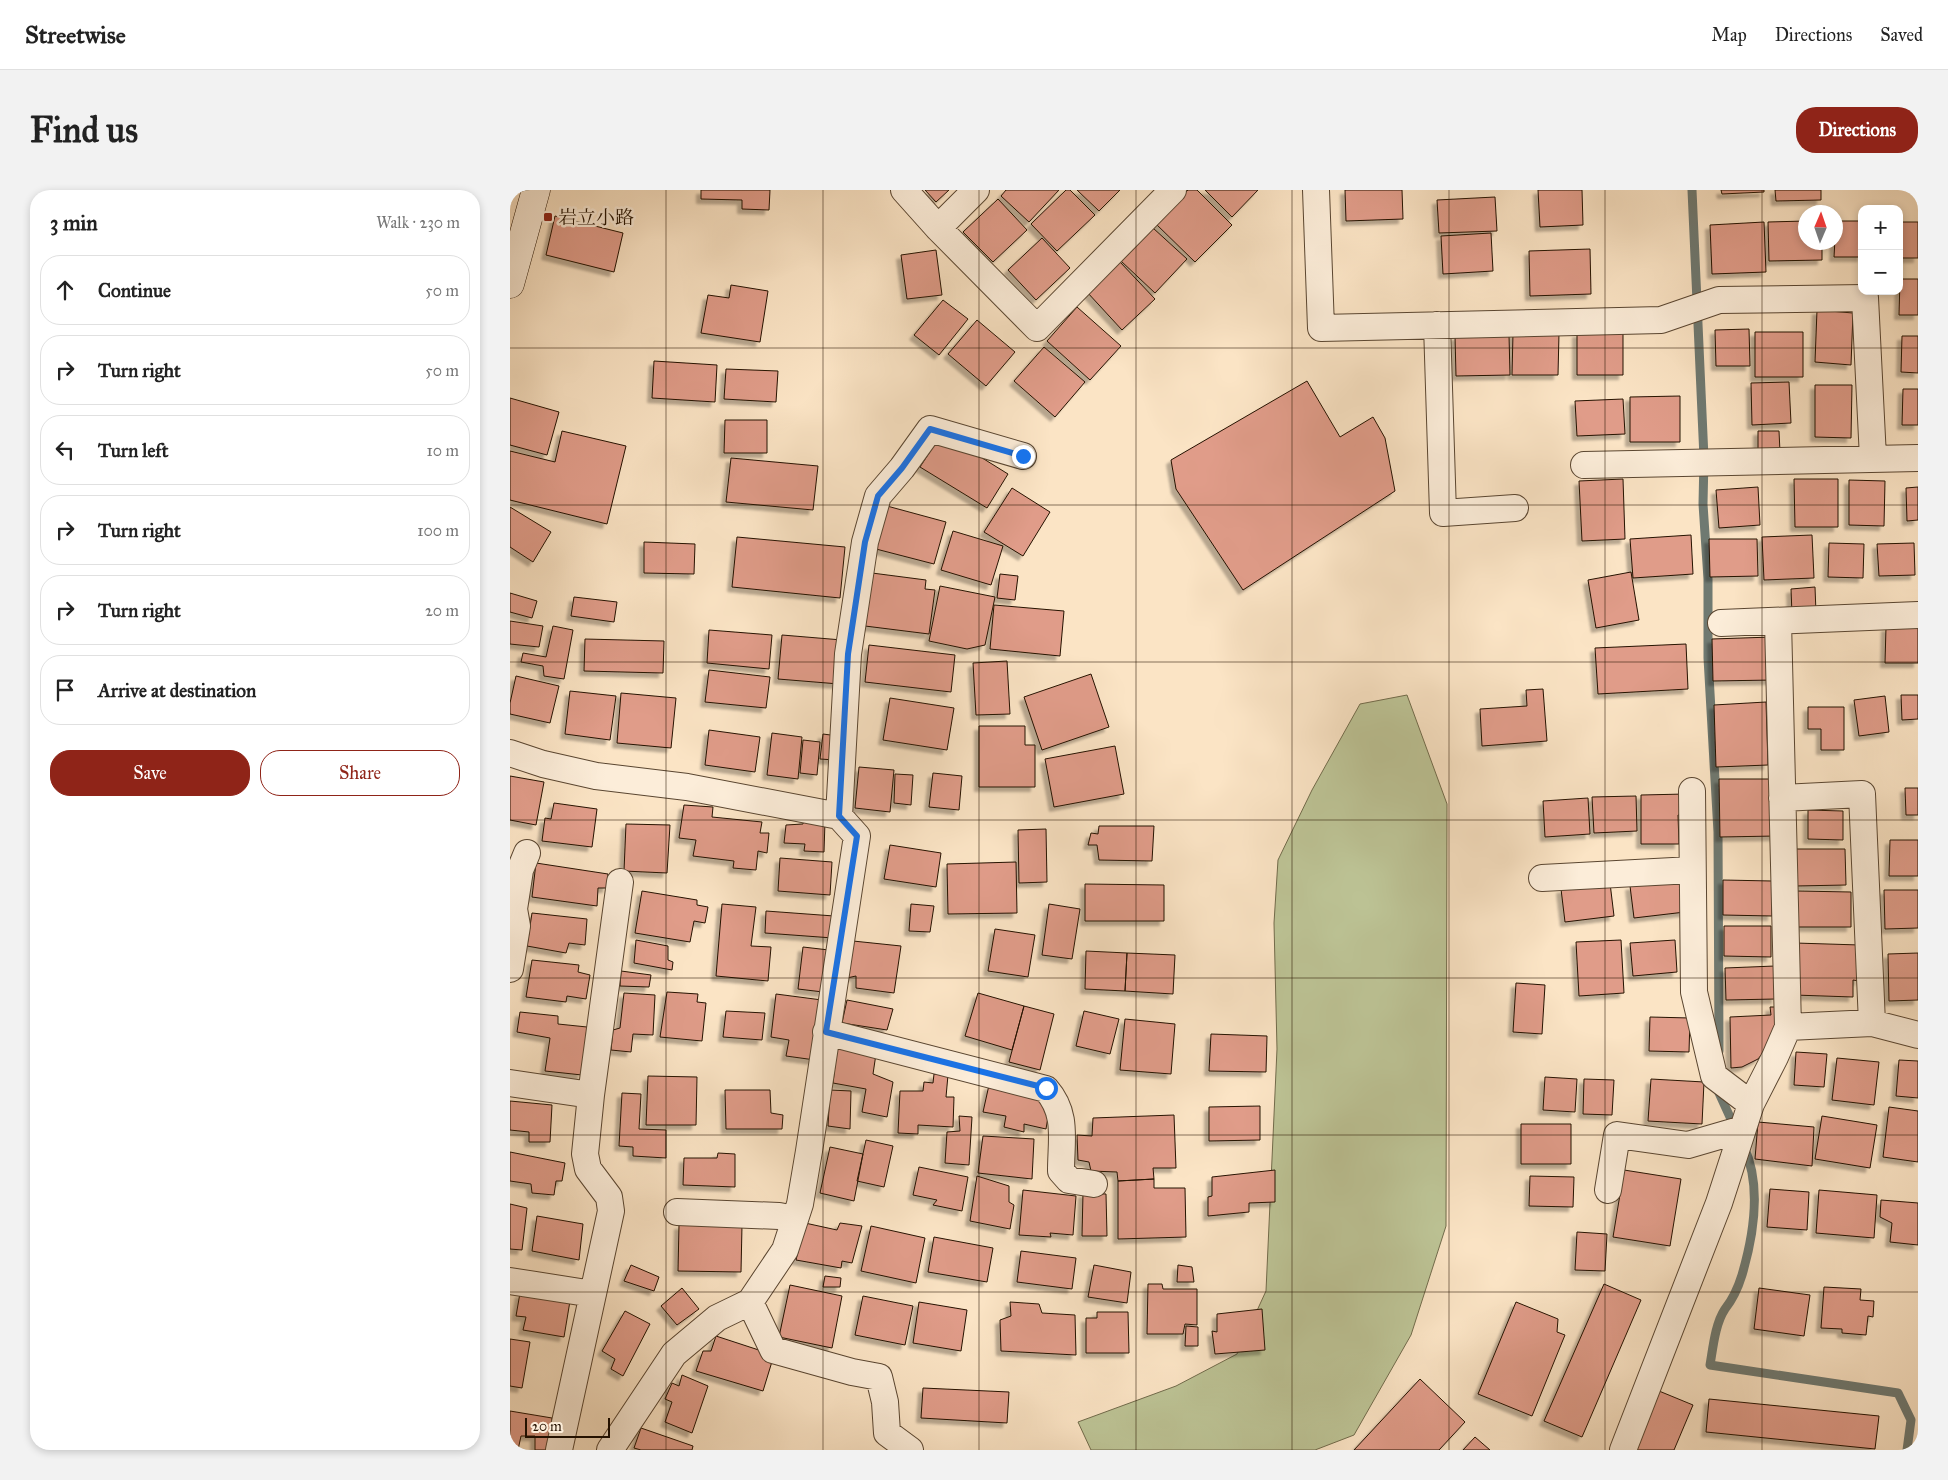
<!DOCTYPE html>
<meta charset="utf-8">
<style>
body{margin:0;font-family:"IM FELL Great Primer","Noto Serif JP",serif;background:#f2f2f2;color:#222}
.controls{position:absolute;right:15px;top:15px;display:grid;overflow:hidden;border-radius:10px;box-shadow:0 2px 8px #0003}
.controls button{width:45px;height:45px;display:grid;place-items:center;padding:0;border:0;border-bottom:1px solid #e0e0e0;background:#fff;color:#222;font:25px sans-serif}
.compass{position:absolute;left:1288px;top:15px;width:45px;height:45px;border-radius:50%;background:#fff;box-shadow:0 2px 8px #0003;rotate:2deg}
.scale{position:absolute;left:15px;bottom:12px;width:85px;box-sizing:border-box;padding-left:5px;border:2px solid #251200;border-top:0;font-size:14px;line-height:18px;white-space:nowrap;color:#251200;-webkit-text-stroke:4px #fcedd9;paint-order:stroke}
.stop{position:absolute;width:15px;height:15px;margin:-11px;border:4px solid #1a73e8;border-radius:50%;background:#fff}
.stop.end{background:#1a73e8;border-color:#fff;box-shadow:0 1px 5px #0008}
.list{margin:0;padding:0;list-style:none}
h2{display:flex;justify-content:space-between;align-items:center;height:65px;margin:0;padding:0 20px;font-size:21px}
h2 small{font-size:16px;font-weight:400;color:#767676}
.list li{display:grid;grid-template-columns:32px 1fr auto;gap:15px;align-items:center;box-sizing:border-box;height:70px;margin:0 10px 10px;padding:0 10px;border:1px solid #e0e0e0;border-radius:20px}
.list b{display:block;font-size:19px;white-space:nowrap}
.list em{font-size:16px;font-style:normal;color:#767676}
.actions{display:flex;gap:10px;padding:15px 20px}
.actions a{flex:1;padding:11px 0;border:1px solid #8f2418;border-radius:20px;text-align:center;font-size:18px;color:#8f2418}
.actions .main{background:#8f2418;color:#fff}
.icon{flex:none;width:28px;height:28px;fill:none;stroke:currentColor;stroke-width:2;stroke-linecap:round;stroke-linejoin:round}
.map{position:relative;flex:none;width:1408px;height:1260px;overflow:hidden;border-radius:20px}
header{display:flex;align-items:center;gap:30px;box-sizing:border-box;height:70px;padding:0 25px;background:#fff;border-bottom:1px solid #e0e0e0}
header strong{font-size:24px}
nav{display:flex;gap:28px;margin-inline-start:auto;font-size:18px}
.intro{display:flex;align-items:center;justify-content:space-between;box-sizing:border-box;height:120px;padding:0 30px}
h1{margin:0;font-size:35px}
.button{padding:12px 22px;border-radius:20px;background:#8f2418;color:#fff;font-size:18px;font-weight:700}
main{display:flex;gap:30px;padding:0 30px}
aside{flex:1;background:#fff;border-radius:20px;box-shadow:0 2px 8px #0003}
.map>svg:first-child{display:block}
.green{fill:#bdc496;stroke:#716b4b}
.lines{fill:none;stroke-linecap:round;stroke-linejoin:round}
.stream{stroke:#6f7971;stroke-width:9}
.building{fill:#e09c89;stroke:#251200;filter:url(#shadow)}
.minor-casing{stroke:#5a4631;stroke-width:28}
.secondary-casing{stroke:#251200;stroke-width:29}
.minor{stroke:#fcedd9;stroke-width:26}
.secondary{stroke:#fcedd9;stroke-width:28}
.route{stroke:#1a73e8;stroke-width:6}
.grid{fill:none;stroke:#251200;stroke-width:1;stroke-opacity:0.55}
.poi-dot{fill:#8f2418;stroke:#fcedd9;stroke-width:2}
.labels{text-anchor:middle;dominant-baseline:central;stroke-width:5;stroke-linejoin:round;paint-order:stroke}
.poi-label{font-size:19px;fill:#251200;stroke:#fcedd9;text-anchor:start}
</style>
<header>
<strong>Streetwise</strong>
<nav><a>Map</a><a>Directions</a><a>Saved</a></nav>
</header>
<div class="intro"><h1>Find us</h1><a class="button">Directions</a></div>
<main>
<aside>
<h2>3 min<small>Walk · 230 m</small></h2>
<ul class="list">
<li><svg class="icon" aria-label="ahead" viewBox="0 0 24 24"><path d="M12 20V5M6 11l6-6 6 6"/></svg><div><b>Continue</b></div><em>50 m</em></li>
<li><svg class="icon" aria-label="right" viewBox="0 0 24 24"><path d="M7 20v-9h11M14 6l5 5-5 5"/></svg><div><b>Turn right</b></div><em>50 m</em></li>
<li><svg class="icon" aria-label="left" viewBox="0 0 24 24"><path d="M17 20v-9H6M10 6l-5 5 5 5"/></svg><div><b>Turn left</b></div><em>10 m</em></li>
<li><svg class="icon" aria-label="right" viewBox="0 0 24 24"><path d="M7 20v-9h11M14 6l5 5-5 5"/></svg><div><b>Turn right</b></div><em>100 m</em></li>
<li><svg class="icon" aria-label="right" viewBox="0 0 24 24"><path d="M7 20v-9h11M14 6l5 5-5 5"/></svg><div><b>Turn right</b></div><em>20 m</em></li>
<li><svg class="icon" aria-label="arrive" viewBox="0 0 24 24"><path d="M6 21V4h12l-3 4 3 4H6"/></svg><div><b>Arrive at destination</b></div></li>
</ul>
<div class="actions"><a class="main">Save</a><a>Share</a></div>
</aside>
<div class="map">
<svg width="1408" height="1260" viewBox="0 0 1408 1260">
<defs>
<filter id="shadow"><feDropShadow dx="-4.5" dy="4.5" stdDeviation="1" flood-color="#0004"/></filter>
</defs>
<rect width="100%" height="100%" fill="#fbe4c5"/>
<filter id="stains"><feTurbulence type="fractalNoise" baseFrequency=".004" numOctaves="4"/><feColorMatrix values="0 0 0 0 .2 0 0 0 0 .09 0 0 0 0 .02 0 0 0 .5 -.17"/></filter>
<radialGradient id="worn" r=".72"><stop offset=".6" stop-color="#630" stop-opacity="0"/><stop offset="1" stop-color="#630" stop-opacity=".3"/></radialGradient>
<path class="green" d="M897 505 937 614 936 1036 901 1145 844 1245 805 1260H581L568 1232 666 1196 727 1164 756 1101 767 859 764 733 768 670 802 600 850 514Z"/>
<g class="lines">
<path class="stream" d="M1182 0 1194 268 1193 314 1198 389V468L1208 642 1209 861
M1209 897V903L1225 938
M1234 957C1252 996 1244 1044 1232 1085 1228 1098 1223 1109 1215 1119 1205 1134 1203 1158 1200 1175L1388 1203 1401 1230 1397 1260"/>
</g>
<path class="building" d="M191 0H260L259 20 232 19V10L191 9Z
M415 0H439L426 12Z
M496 0H549L519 32 491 6Z
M556 0H560L585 25 547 61 521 34Z
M567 0H610L589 21Z
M678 0H687L722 35 685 72 645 33Z
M695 0H748L722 27Z
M835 0H892L893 29 836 31Z
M1028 0H1072L1073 35 1030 37Z
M1211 0H1254V2L1212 4Z
M1265 0H1311V10L1266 11Z
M985 7 987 41 929 43 927 10Z
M488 9 517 40 483 72 453 42Z
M45 26 113 43 104 82 36 65Z
M1296 31V52H1312V70L1259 71 1258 32Z
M1326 31H1352V67H1324Z
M1254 32 1256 82 1202 84 1200 35Z
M1389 32H1408V68H1389Z
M643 38 677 69 645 103 611 71Z
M981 43 983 81 933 84 931 46Z
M532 48 560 78 526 110 498 80Z
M1080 59 1081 104 1020 106 1019 61Z
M426 60 432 105 397 109 391 65Z
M610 72 645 109 612 140 577 102Z
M1390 89H1408V125H1389Z
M221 95 258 101 250 152 191 143 198 105 219 108Z
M433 110 458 129 429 165 404 145Z
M567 117 611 156 580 190 537 151Z
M1307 120 1343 123 1341 175 1305 172Z
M467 130 505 162 476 196 438 164Z
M1239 139 1240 176H1206L1205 140Z
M1245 142H1293V187H1245Z
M1003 143H1049L1048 185H1002Z
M1067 143H1113V185H1067Z
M999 145 1000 185 946 186 945 146Z
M1392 146H1408V183L1391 182Z
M534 157 575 192 545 227 504 191Z
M144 171 207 175 205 212 142 208Z
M216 179 268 181 266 212 214 209Z
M797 191 830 247 863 227 875 248 885 301 733 400 666 299 661 270Z
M1279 192 1281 233 1242 235 1241 193Z
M1305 195H1342L1341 248 1305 247Z
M1393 199H1408V235H1392Z
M1170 206V252H1120V207Z
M0 208 49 222 37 265 0 255Z
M1113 209 1115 244 1067 246 1065 211Z
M215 230H257V263H214Z
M52 241 116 256 97 334 0 310V261L45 272Z
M1248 241H1269L1270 262H1248Z
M432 243 498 284 477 318 410 277Z
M221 268 308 276 303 320 216 312Z
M1113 289 1115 349 1072 351 1069 291Z
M1284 289H1328V337H1285Z
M1339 290 1375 291 1374 336 1339 335Z
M1248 297 1250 335 1209 338 1206 300Z
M1408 297V330L1397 331 1396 298Z
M502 298 540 322 513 366 474 342Z
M377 316 436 332 424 374 366 359Z
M0 317 41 342 23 372 0 357Z
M443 341 493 356 481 395 431 380Z
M1181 345 1183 384 1123 388 1120 349Z
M1302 345 1304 388 1254 390 1252 347Z
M227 347 335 357 330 408 222 397Z
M1199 349H1247L1248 386 1200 387Z
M134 352 185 354 184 384 134 383Z
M1319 353 1354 354 1353 388 1318 387Z
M1404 353 1405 385 1369 386 1367 354Z
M1121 382 1129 430 1086 438 1078 390Z
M362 383 416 390 415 399 425 400 419 444 355 436Z
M490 384 508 386 505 410 487 408Z
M430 396 485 407 475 455 457 459 419 451Z
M1305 397 1306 423 1282 424 1281 399Z
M0 403 27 411 22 428 0 422Z
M64 407 107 412 104 432 61 426Z
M484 415 554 421 550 466 480 459Z
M0 431 33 436 29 457 0 454Z
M43 436 63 440 54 489 34 486 33 476 11 472 13 463 36 467Z
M1376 437H1408V473H1375Z
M199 440 262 445 259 479 197 473Z
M272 445 332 450 329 494 268 489Z
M1262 447 1263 490 1203 491 1202 449Z
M75 449 154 451 153 483 74 481Z
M1176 454 1178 499 1088 504 1085 458Z
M359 455 445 465 441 502 355 492Z
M497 471 500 524 466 525 463 473Z
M199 480 260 487 256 518 195 512Z
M581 484 599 537 532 560 514 507Z
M6 486 49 496 40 533 0 524V513Z
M1033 499 1037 551 972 556 970 519 1017 516 1016 500Z
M60 501 106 506 100 550 55 544Z
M111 503 166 508 161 558 107 553Z
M1391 505H1408V529L1392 530Z
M1375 506 1379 542 1349 546 1344 510Z
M380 508 444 518 437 560 373 550Z
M1256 512 1258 575 1206 577 1204 515Z
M1298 517H1334V560H1311V539H1298Z
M469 536H515V555H525V597H469Z
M199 540 250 547 245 582 195 575Z
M262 543 292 547 288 589 257 585Z
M313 544 328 546 325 570 310 569Z
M293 550 310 552 307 585 290 583Z
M605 556 614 604 544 617 535 569Z
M349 577 384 580 380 622 345 618Z
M423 583 452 586 449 620 419 617Z
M385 584 403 585 401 615 384 613Z
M0 586 34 592 26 635 0 630Z
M1209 589H1266V646L1210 647Z
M1395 598H1408V625H1396Z
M1176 604V625H1168L1169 654H1131V605Z
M1126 606 1127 641 1084 643 1082 607Z
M1078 608 1080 644 1035 647 1033 611Z
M44 613 87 619 82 657 32 651 35 628 41 629Z
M174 615 203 617 202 627 252 632 250 643H259L257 663 248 661 246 680 223 678 224 671 183 666 186 650 169 648Z
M1298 620 1333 621V650L1298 649Z
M294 629 315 631 314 662 294 661 295 654 274 653 276 635 293 634Z
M116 634 160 635 157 683 114 681Z
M589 636H644L642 671 589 670 587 655H578L581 643 588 644Z
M536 639 537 692 509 693 508 640Z
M1380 650H1408V686H1379Z
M380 655 431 663 426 697 374 689Z
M1285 659H1335L1336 695 1285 696Z
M270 668 322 672 320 705 268 701Z
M506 672 507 723 438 724 437 674Z
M26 673 98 684 97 698H88L87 716 22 707Z
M1171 690 1175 722 1124 728 1120 696Z
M1213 690 1262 691V726L1213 725Z
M1100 693 1104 726 1055 732 1051 699Z
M575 694 654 695V731H575Z
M1374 700H1408V738L1375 739Z
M132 701 187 710V715L198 717 195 733 184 731 180 752 125 743Z
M1287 701 1341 702V737H1287Z
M212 714 246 717 241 756 261 757 258 791 206 786Z
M401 714 424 716 420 742 399 741Z
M539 714 570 719 562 769 532 765Z
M256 721 324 726 323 748 255 743Z
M22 723 77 729 75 755 59 753 56 763 17 756Z
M1214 736H1261V767L1214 766Z
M485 739 525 745 518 787 478 781Z
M126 750 158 756V770L163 772 162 780 124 773Z
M1111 750 1114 803 1069 806 1066 752Z
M1165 750 1167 782 1123 786 1120 753Z
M343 751 391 756 384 803 346 798V786L337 788Z
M1285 753 1350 755 1349 791 1343 790V807L1284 805Z
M293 757 319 760 313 802 288 799Z
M576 761 617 763 615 801 575 799Z
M617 763 665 765 663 804 615 801Z
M1408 763V810L1379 811 1378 764Z
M22 770 69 775 68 782 80 785 76 809 57 806 56 812 16 807Z
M1265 776 1266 809 1216 810 1215 778Z
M111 781 141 785 139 797 110 796Z
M1006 793 1035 795 1032 844 1003 842Z
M157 802 188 804 187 812 196 813 192 851 150 847Z
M114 803 145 805 143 845 123 844 121 862 101 860 103 840 110 838Z
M468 803 514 816 502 860 455 846Z
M266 804 312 810 305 870 276 866 279 850 261 847Z
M337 810 383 819 377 840 332 833Z
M514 816 544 824 530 880 499 872Z
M1260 817H1268L1269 843 1248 869 1232 877 1221 878 1220 827 1261 825Z
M216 821 255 823 252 850 213 847Z
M574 821 609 829 600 864 566 856Z
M10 822 48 826V834L77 837 72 885 35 881 40 848 7 842Z
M1140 827 1180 828 1179 862 1139 861Z
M615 829 665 834 661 884 610 880Z
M701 844 757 846 756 882 699 881Z
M327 857 366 864 363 884 383 892 377 927 352 922 356 899 323 893Z
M1286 862 1317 864 1314 897 1284 895Z
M1327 868 1369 872 1364 915 1322 910Z
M1389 870 1408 871V908L1386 906Z
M424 884 438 885 436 907H444L443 937 408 935V944L388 943 390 901H413L414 892 423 893Z
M138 886 187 887 186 935H136Z
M1035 887 1067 889 1065 922 1033 920Z
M1074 889 1104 890 1102 925 1073 924Z
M1141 889 1194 892 1192 934 1138 931Z
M479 895 531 909 539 921 536 939 514 934V942L494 937 496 926 473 922Z
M215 900H260L261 923 273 925 272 939H216Z
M320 900 341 901 340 939 318 936Z
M112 903 131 904 129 939 156 940V968L123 966V957L109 956Z
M0 911 42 915 40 952H19V942L0 940Z
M750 916V950L699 951V917Z
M1379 917 1408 921V972L1373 967Z
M664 925 666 978H643L644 989 608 991 607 982 581 981 579 972 568 970 567 945 582 946 583 928Z
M449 926 462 927 459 975 435 973 437 942 450 941Z
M1312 926 1367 935 1360 978 1305 969Z
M1248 932 1304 937 1302 976 1245 969Z
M1011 934H1061V974H1011Z
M473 946 524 949 522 989 468 983Z
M356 950 383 956 374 997 347 991Z
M320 957 353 964 344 1011 310 1003Z
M0 962 55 973 52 991H46L44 1005 22 1003 21 994 0 991Z
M208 963 225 964V997L173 995 174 968H207Z
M409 977 458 987 452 1021 423 1015 427 1010 403 1005Z
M765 980V1012L739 1013V1022L698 1026V1007L702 1006V987Z
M1114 980 1171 989 1160 1056 1103 1047Z
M467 986 499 996V1012L504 1015 500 1039 460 1031Z
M1020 986 1064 987 1063 1017 1019 1016Z
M644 989V998H675L676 1047 608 1049V991Z
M1260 999 1299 1002 1297 1040 1257 1037Z
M513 1000 566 1006 563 1045 540 1043 541 1047 509 1045Z
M1309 1000 1367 1005 1364 1048 1306 1043Z
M573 1003 596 1004 597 1046H572Z
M1371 1010 1408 1013V1055L1380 1052 1382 1033 1370 1027Z
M0 1014 17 1018 12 1060 0 1059Z
M27 1026 73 1034 69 1070 22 1061Z
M295 1033 327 1040 330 1033 352 1036 342 1073 332 1071 331 1078 286 1070Z
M169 1035H232L231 1082 168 1081Z
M361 1036 415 1048 406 1093 351 1081Z
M1067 1042 1097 1044 1095 1081 1065 1080Z
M424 1047 483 1058 477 1092 418 1082Z
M511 1061 566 1068 562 1099 507 1092Z
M121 1075 149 1087 144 1101 114 1091Z
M584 1075 621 1082 617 1113 578 1107Z
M668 1075 682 1077 684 1092H667Z
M315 1086 331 1088 330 1097H313Z
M638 1094H652L653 1099H687V1135L675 1134 673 1144H637Z
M1094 1094 1131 1110 1072 1247 1034 1231Z
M280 1095 332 1106 322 1158 269 1147Z
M1314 1097 1351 1099 1350 1110 1364 1111 1363 1127 1358 1126 1356 1145 1332 1143V1139L1311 1138Z
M172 1098 189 1119 167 1135 151 1116Z
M1249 1098 1300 1105 1294 1146 1244 1139Z
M10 1103 60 1111 54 1147 13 1140 16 1127 6 1126Z
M353 1106 403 1116 395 1155 345 1145Z
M409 1112 457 1120 451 1161 403 1153Z
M500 1112 529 1114 532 1123 565 1125 566 1165 491 1161 490 1130 501 1126Z
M1006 1112 1048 1129 1047 1142 1055 1145 1022 1226 968 1204Z
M752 1119 755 1160 705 1164 702 1141 707 1142V1124Z
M115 1121 140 1134 113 1186 101 1179 105 1169 92 1161Z
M587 1122H618L619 1163H576V1128H587Z
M676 1136 688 1137V1156H675Z
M206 1146 264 1165 253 1201 186 1181 193 1161H201Z
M0 1149 20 1152 12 1198 0 1196Z
M172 1185 198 1196 182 1243 155 1232 162 1212 155 1209 162 1193 169 1196Z
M910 1189 955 1232 929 1260H844Z
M413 1198 499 1202 497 1233 411 1228Z
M1149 1201 1183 1215 1164 1260H1124Z
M1199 1209 1369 1226 1365 1259 1196 1242Z
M0 1221 42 1228 38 1260H25V1246H11L8 1260H0Z
M131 1238 183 1256 182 1260H131L124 1258Z
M965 1247 980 1260H953Z"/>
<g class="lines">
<defs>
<path id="minor" d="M394 0 428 38 527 138 663 0
M806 0 811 138 1151 130 1209 110 1355 108 1363 268
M428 38 466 0
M927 135 933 323 1005 318
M1074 275 1408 268
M1211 433 1408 425
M0 563 33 574 86 586 177 597 329 626 347 646 299 961 290 1014 275 1060 240 1112 207 1128 164 1164 100 1260
M1182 601 1184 802 1204 886 1241 914
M1272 608 1352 604 1362 833
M329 626 338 464 355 352 368 306 392 278 420 239 513 266
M1032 688 1182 680
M0 779 7 736 4 719 10 680 17 663
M1278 837 1362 833 1408 845
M316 842 536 899C558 924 551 949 551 981L559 990 584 994
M0 893 81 905
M1098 1000 1107 945 1178 955 1233 939
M167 1022 269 1026 284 1029
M0 1091 83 1104
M240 1112 263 1160 342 1182 369 1187 375 1212 377 1243 400 1260
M49 1260 101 1021 99 1007 78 979 75 964 81 905 110 692
M1113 1260 1209 1013 1241 914 1265 867 1278 837 1268 431"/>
<path id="secondary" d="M0 94 26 0"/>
</defs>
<use href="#minor" class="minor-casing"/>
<use href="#secondary" class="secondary-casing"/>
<use href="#minor" class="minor"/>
<use href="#secondary" class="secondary"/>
</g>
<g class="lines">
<path class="route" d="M513 266 420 239 392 278 368 306 355 352 338 464 329 626 347 646 316 842 536 898"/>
</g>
<path class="grid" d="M156 0V1260M313 0V1260M469 0V1260M626 0V1260M782 0V1260M939 0V1260M1095 0V1260M1252 0V1260M0 158H1408M0 315H1408M0 472H1408M0 630H1408M0 788H1408M0 945H1408M0 1102H1408"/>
<rect class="poi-dot" x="33" y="22" width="10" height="10" rx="2.5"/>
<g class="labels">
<g class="poi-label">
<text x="48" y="27">岩立小路</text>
</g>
</g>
<rect width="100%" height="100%" filter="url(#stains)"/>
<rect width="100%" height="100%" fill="url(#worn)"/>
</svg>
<div class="controls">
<button>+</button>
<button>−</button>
</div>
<svg class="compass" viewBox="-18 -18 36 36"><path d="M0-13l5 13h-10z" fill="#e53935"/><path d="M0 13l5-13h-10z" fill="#767676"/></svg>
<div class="scale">20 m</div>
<div class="stop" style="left:536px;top:898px"></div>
<div class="stop end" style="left:513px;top:266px"></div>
</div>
</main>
